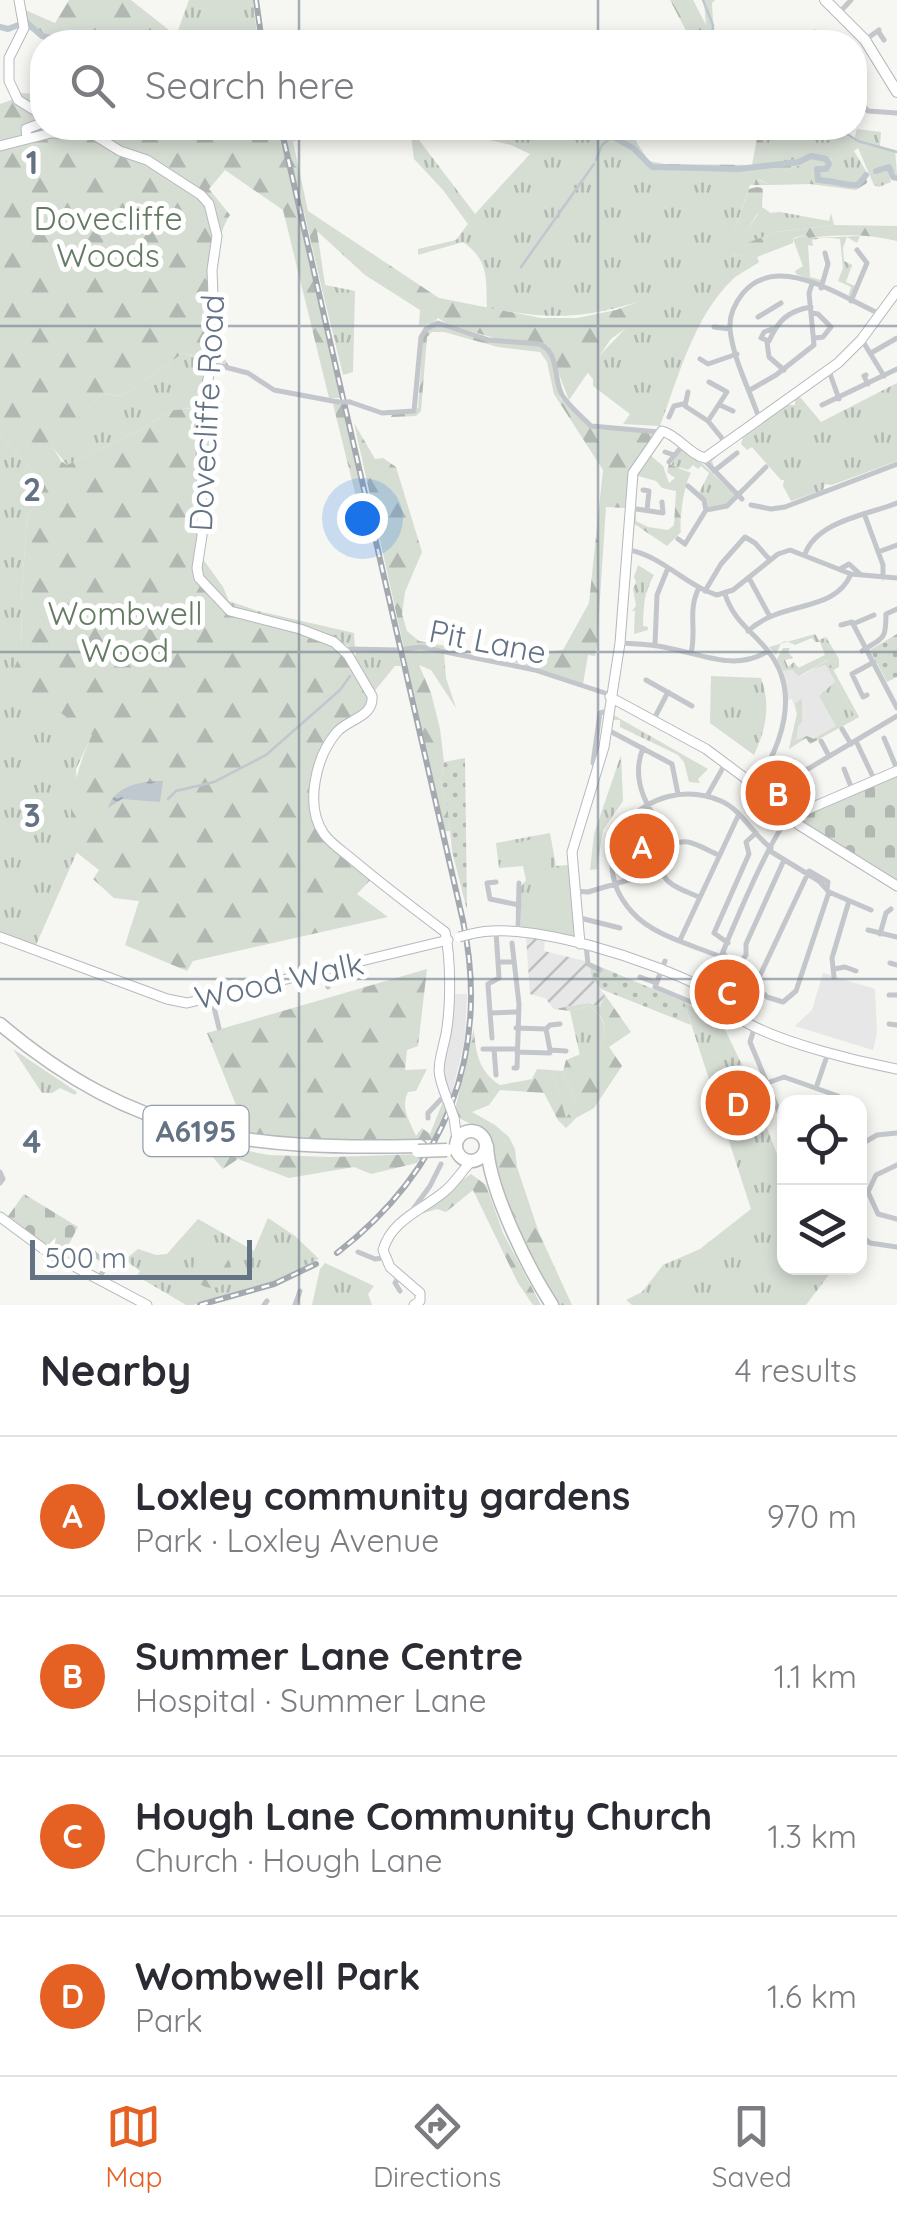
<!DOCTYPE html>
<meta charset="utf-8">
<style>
body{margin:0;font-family:Quicksand,sans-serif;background:#f2f2f3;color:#2b2b33}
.controls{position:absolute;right:30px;bottom:30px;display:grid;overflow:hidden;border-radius:20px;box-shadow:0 5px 15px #0003}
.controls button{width:90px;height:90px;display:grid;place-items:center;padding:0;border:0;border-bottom:2px solid #e1e1e2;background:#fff;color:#2b2b33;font:50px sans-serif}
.scale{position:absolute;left:30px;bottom:25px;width:222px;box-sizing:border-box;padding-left:10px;border:5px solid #647384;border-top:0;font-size:28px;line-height:35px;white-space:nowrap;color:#647384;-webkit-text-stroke:8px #fff;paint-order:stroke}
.you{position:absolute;left:362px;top:518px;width:35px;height:35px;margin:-25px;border:8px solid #fff;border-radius:50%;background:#1a73e8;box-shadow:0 0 0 15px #1a73e833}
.badge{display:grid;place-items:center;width:65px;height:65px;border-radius:50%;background:#e56023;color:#fff;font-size:32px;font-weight:700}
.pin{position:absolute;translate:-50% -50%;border:5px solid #fff;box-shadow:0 2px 10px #0006}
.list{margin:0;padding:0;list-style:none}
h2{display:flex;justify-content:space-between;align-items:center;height:130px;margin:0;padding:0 40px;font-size:42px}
h2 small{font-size:32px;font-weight:400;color:#7c7c81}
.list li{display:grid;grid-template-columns:65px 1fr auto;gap:30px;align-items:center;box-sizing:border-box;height:160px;padding:0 40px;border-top:2px solid #e1e1e2}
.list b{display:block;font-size:38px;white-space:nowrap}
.list p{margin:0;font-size:32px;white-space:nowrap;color:#7c7c81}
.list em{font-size:32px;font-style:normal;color:#7c7c81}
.icon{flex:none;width:55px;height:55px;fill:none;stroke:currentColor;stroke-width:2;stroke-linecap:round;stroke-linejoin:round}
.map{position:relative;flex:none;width:897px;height:1305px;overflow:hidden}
.search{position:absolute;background:#fff;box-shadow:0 5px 15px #0003;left:30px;right:30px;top:30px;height:110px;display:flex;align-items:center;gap:25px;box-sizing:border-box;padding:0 35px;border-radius:40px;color:#7c7c81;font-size:38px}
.sheet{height:770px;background:#fff}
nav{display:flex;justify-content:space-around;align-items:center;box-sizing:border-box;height:140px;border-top:2px solid #e1e1e2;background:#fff;font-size:28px;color:#7c7c81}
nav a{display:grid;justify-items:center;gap:5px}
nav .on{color:#e56023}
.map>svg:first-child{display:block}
.built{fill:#e6e7e6}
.industrial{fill:url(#industrial-furrows)}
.grass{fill:url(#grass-tufts)}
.forest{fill:url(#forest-firs)}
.cemetery{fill:url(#cemetery-stones)}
.garden{fill:url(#garden-dots)}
.pitch{fill:#d6ddd3}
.water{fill:url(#water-ripples)}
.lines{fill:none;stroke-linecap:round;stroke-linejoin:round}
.stream{stroke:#bec8ce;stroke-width:2.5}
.river{stroke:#bec8ce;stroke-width:6}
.secondary-casing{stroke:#b5babf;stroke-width:11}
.primary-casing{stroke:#b6babe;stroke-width:12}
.highway-casing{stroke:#b6b9bc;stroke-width:15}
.street{stroke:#c3c6ca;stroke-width:5}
.secondary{stroke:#fff;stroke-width:9}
.primary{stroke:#fff;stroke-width:10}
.highway{stroke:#fff;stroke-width:12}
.rail-casing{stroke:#a3a9af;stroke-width:6}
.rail{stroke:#fff;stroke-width:2.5;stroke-dasharray:8;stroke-linecap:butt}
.secondary-bridge-casing{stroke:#b5babf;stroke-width:11;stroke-linecap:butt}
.highway-bridge-casing{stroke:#b6b9bc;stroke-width:15;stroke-linecap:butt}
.street-bridge{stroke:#c3c6ca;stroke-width:5}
.secondary-bridge{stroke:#fff;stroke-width:9}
.highway-bridge{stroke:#fff;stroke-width:12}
.grid{fill:none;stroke:#647384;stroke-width:2.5;stroke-opacity:0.55}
.labels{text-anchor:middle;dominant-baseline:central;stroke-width:10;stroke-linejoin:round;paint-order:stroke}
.shield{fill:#fff;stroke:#929da9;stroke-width:2.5}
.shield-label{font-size:30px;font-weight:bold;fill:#647384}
.park-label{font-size:32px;fill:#667b63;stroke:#fff}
.street-label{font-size:32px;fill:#647384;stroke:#fff}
.grid-label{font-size:32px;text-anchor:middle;font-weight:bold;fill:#647384;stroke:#fff;stroke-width:10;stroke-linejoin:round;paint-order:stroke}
</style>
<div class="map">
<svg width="897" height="1305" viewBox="0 0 897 1305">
<defs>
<pattern id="industrial-furrows" width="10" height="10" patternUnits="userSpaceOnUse" patternTransform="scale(2.5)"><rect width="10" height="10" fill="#e6e7e6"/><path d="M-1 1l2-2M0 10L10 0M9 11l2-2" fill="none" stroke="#bec0c0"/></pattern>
<pattern id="grass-tufts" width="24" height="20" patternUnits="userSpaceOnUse" patternTransform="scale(2.5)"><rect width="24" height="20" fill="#d6ddd3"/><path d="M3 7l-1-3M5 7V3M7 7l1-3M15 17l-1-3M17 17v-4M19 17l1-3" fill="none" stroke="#b1b8b1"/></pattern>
<pattern id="forest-firs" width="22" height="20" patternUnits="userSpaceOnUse" patternTransform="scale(2.5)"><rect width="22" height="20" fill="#d6ddd3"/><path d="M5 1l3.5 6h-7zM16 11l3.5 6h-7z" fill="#b1b8b1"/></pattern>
<pattern id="cemetery-stones" width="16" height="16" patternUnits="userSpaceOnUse" patternTransform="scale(2.5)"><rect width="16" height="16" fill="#d6ddd3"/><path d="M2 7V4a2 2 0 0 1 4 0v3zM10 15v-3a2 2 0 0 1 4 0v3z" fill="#b1b8b1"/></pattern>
<pattern id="garden-dots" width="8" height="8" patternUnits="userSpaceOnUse" patternTransform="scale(2.5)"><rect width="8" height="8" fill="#d6ddd3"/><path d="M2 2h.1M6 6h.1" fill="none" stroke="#b1b8b1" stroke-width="1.8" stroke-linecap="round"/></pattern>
<pattern id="water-ripples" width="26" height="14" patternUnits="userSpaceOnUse" patternTransform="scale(2.5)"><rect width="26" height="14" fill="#bec8ce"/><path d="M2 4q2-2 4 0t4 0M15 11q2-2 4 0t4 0" fill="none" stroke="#9ea7ad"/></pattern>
</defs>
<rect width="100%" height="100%" fill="#f6f6f2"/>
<path class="built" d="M827 661 859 717 810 744 806 738 789 749 797 714 792 699 788 700 783 671 792 670 800 676Z
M823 973 875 989 877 1033 873 1050 795 1026 812 1010Z
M451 994H467L465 1039 450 1101 441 1072Z"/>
<path class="industrial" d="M526 937 545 940 544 951 589 962 592 979 605 995 600 1007 588 1003 554 1009 545 998 530 994Z"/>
<path class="grass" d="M189 0H253L258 42H195L177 33Z
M410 128 475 214 530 154 511 145 463 134 473 128H601L633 137 649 161 665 164 670 171 780 172 812 161 821 166 813 170 810 184 772 185 757 179 754 185H750L735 228 730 254 757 257 759 262C751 268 740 273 733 279 694 316 678 378 660 426L623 424 630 414 593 386V379L587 372C605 345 632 328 645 300 581 319 553 320 487 308 486 278 489 260 463 242L418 255V249L456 240 468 224 443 190 414 159Z
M769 128H831L854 140 857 129 881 132 880 146 895 150 897 175 887 167 891 182 879 187 874 185 858 148 854 151 866 171 852 184 824 177 832 159 813 154 797 161 761 164Z
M780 212 829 221 831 213 834 225 776 232 735 248 758 214Z
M807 235 810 238 860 236 857 243 847 237 843 248 844 261 852 265 846 282 855 286 851 295 848 297 851 287 838 281 843 268 840 239 825 237 812 240 813 246 808 245 810 277 821 280 819 283 796 274 795 271 803 266 793 239Z
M325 285 355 291 353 372 343 375 323 293Z
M211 352 200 407 174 410 141 429 67 465 50 444 102 394 123 396 183 353 191 356Z
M897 383V461L832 485 825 484 823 490 791 501 783 486 784 480H781L752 447 747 450 741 444 743 438 732 442 712 461 714 467 709 462 740 434 786 405H795V400L800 397 821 422Z
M0 435 33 472 38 497 27 520 21 599 22 651 92 735 76 769 80 845 36 945 0 932Z
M686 448 735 495 728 504 708 507 707 501 699 493 709 473 701 466 698 469 693 465 688 470 671 465 681 449Z
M638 565 654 575C644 594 644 601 643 626L648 627V630L634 634 635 611H632L636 606 633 589 636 582 634 577Z
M258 611 354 633 355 648 255 616Z
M815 634 819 640 826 637 839 659V667L832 671 827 660 799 676 792 670 783 671 777 659 783 648H790L788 652 793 658 785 660 788 667 794 662 798 668 825 655 820 642H815L812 638 795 645 786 641 781 643 776 655 769 647Z
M356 652H398L401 666H395L373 693 354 662Z
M711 676 761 678C771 705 766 729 754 755L710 723Z
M835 682 854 715 836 726 819 696Z
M610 713 708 769 698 779 700 783 689 782 684 762 678 755 620 727V720H610Z
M621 755 623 801 603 830 597 869 590 870 594 834Z
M550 833 556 866 569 865 576 939 521 929V887L526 880 523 866 499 868 496 843Z
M684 1002 704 1014 707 1008 714 1007 744 1069 784 1172V1268H834L806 1305H632L626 1300 642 1292 663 1265 700 1249 751 1209Z
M590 1006C605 1019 607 1026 601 1046L580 1056 570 1011Z
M13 1049 77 1092 75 1095 60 1088 52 1093H42Z
M537 1069 563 1071 576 1104 566 1119 554 1075 531 1081Z
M268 1218 295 1236 319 1259 274 1281 193 1305H186L137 1276 140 1271 125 1260 138 1249 156 1255 167 1254 198 1219 254 1251Z
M325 1263 374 1286 368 1294 372 1305H312L320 1269Z"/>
<path class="forest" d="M69 0H131L169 30 195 42H62L43 37 26 28 27 16 23 9 55 23Z
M670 0H693L706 25 704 0H715L712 3 714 42H692Z
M20 93 42 94V128H326L293 142 308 211 439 298 541 318H577L616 310 646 299 635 321 611 339 569 400 548 346 498 339 449 325 438 318 432 324 419 325 420 310 365 275 317 231 325 285 323 293 304 212H298L342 398H329L283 210 225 170 209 189 230 215C207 249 219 317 224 358L229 366 223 364 216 345C207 358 197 358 183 353L123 396 102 394 51 444 61 461 67 465 141 429 174 410 217 406 212 422 204 483 200 555 223 587 229 601 258 611 256 616 345 645 343 649 371 702 366 711 337 729 312 785 324 830 375 875 357 894 388 917 193 961 187 971 125 945 139 901 114 898 93 879 99 870 76 852 80 845C59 821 80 760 92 735L10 677 22 651 21 599 27 520 38 497 33 472 0 435V104L14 99Z
M759 128H769L762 164C786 163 808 153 832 159L825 177 852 183 866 171 867 183 856 190 810 184 813 170 820 166 812 161 780 172 760 173 758 180 772 185H754L758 173 669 171 665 164 752 165Z
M757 187 763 188 762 207 772 214H757L737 247 776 232 834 225 897 226V241C868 234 839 234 809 238L806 235 793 238V243L757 257 730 254 724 243 735 228 749 189Z
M438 325 489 341 540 345 546 349 552 361 560 398 589 426 599 430 614 426 654 434 632 466 627 508 606 507 597 644 595 656 588 655 583 684C542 669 444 641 404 648L354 423 375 459 383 458 396 467 422 552 405 592 402 614 407 631 419 641 505 657 563 650 589 603 603 470 554 394 547 362 540 352 498 347 444 332H432L427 337 421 411 416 416 391 417 393 413 415 412 418 407 423 338 427 330Z
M333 404 344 405 369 526 358 529 360 513Z
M650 455 663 466 669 483 675 478 667 472 669 464 691 473C684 484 679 520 681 532L667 546 630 521 632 510H636V521L648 527 668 530 674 525 676 491 662 488 656 481 635 475 648 461Z
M421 648 444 653 446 678 456 708 431 670 419 665 431 693 440 729 444 762 441 785 448 808 450 831H445L404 651Z
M828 660 859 717 810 744 806 738 789 749 797 714 795 703 802 699V722L798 726 796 740 807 736 814 739 854 715 826 665 812 669Z
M427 969 418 1046 407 1050 405 1070 427 1069 416 1091 408 1092C400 1108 410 1122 416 1136L422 1128 430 1134 444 1099 447 1108 433 1140 367 1142 242 1136 244 1125 207 1033Z
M605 995 631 1032 609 1047 622 1066 594 1108 576 1118 566 1128 558 1120 544 1093 500 1090 489 1105 472 1112 495 1125 509 1137 515 1149 517 1167 539 1233 572 1305H559C531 1266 510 1217 495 1171 491 1159 494 1143 487 1134 479 1124 463 1123 454 1114L474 1028C475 1052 479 1072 500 1085L554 1075 566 1118 576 1104 563 1071 566 1060 601 1046C607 1026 606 1019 590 1006L570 1011 554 1009 588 1003 600 1007Z
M200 1142 269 1155 331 1157 424 1154 417 1163 371 1174 354 1167 289 1178 238 1159 223 1169Z
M471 1174 486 1185 503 1233 541 1305H533L518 1283 473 1190 446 1212 437 1209 411 1217Z
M193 1269a19 19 0 1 1 38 0a19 19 0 1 1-38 0Z"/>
<path class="cemetery" d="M897 774V883L799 821 800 815Z
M24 1194 78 1227 63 1255 56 1254 6 1219Z"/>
<path class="garden" d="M897 634V677L887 682 870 650Z
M465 758 467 910 452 851 448 808 441 785 444 762Z
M589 962 684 1002 691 1025 601 989 592 979Z"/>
<path class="pitch" d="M897 396V425L876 433 866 408Z
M546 837 552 876 529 879 522 841Z
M546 879C575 881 584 914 561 929L541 926 533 919 530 887Z"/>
<path class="water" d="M163 781 160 802 122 799 108 808C115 785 142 781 163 781Z"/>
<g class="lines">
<path class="stream" d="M703 0 713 25 712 42
M837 128 858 141 897 152
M596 160 602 145 613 136
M521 267 594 164
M168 799 176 791 214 782 266 755 340 690 350 676"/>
<path class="river" d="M0 27 8 29 26 22 42 36 67 42
M597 128 633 148 652 167 739 169 799 162 811 156 826 159 829 164 826 169H817L818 180C832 180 845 186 858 185L866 175
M876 171 889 167 893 177 897 178"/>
<defs>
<path id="secondary" d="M19 0 24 28 9 58V81L18 100 42 115
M27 137 26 129 42 123
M0 146 51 133H91L120 151 147 160 201 195 209 204 217 236 212 270 215 346 201 412 202 536 197 568 199 578 230 611 300 629 334 642 348 655 372 696C374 717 348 719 337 732 316 756 304 806 324 834 331 844 344 852 353 860 383 885 413 908 445 932 451 958 451 1006 446 1034 439 1067 434 1067 448 1101
M610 697 706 749 765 793 799 825 897 886
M790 817 897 771
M471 934C529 919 655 962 708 990 725 998 733 1016 749 1024 787 1044 855 1061 897 1069
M0 937 167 999 187 1003 448 940
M580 944 572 852 604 747 620 643 633 473 662 431C679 436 690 455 705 458L838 363 861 340 897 291
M454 1118 457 1139
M0 1217 49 1253 147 1305
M414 1305 420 1301V1293L390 1267 383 1250C392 1219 423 1210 445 1191 456 1182 462 1170 472 1161"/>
<path id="primary" d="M825 0 865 40 897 92"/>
<path id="highway" d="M0 1024C136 1139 249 1150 420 1146
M456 1146a15 15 0 1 1 30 0a15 15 0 1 1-30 0Z
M487 1146C489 1190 528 1268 552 1305"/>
</defs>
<use href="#secondary" class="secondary-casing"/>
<use href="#primary" class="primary-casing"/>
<use href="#highway" class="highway-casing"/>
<path class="street" d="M839 13 851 0
M878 31 884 40
M819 39 818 33 815 32V38L821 42
M865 40 879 30
M854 96 868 111 897 113
M821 288 828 264 825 253
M851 301 867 263 857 250
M812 313 818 314 831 327 823 337 815 338
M758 317 781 303
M714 327 730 329
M772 329 764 332 761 338 769 341C778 321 787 311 811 307
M862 340 884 376
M767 342 769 357 784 370
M871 353 897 338
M700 359 708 364 737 354
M213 364 248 373 274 390 338 402
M829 371 839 399
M866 375 864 376 868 384
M750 390 776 375 814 345 809 293 812 284
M688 392 685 406 708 421 725 442
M350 402 382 413 414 411 421 337 426 329 438 323 489 340 540 344C560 354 553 378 562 395 569 406 581 416 591 426L659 432
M720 405 733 411
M822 405 897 369
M669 417 674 406 683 404
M759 418C750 391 733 359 730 329 729 316 735 303 743 293 778 252 840 296 878 313
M708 421 727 392 709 382
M665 452 674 455
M703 459 742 499
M669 462 683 445
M714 471 737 453
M688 486 704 500 706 510
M643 490 649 491 647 510
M751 505 771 509 785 507 897 464
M630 508 663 513 662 502
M865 516 883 565V578
M678 539 685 544 706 510 727 506 766 467
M629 550C662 556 685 585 717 595L733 590 778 554 790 550 851 574 897 578
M878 552 897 545
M805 554C817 521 867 515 897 503
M840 569 849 564 860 574
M749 578 769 615
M705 591 721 564 745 537 755 543 770 560
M725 594C733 620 752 631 768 651 801 692 782 746 755 785
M874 615 853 624 897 708
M841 625 852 622
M748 631C783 599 834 614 851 574
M620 643C636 644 652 644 668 648 702 654 736 672 768 651
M655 645 657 595 668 568
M345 649 398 650 421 647 535 670 611 695
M862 651C884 637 886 640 886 614L897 609
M691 653C697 630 687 610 699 588
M646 680 692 706
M867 695 863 697 852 674 874 662
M654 719 668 692
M606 729 672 764 678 794
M842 729 851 744
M884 738 897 769
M821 741 829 756
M856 741 874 779
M643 748C628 785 653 815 673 845
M793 761 796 776V813
M593 763 600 713 608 711
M844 769 852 789
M796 776 897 716
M707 796 725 764
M496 882 487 883 490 899 519 905
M575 891 588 892 662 870
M829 892 871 910
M699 897C690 893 677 889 669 882 652 867 665 839 688 842 698 844 709 851 719 855
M580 918 620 928
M868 930 897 937
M496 932 498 962H512
M518 932 519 883
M880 934 886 913 891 909
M680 940 739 814
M512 943 519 1004 517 1068H514
M728 943 714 933 749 854 746 842 756 833
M586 945 588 964 600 970
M723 953 767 997 783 1002 796 991 829 892 819 881 770 851
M721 957C693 945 653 936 632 912 576 850 648 770 721 801 742 810 753 835 771 848
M665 961 655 987 703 1007C712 974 769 836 790 817
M890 963 897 965
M738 965 746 955V944L784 860
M834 969 845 967 856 971
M325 971 328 987
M640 977 656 983
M834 977 832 958 849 901
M756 984 809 871 828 882 827 889
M889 995H897
M212 999 219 1028
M490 1013 488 984 499 978 498 962
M889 1024 897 1025
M516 1028 546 1029 550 1025 560 1024
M546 1029 550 1050 566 1051
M754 1029 750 1042 784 1124
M492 1038 490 1013 516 1012
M483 1049H494L496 1075
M496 1049H517
M517 1052 550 1053V1050
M767 1083 784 1077 838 1096 844 1102
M816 1088 828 1053
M428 1118V1113L445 1095
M860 1145 877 1135 897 1133
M0 1172 3 1179 0 1183
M868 1192 878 1214 897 1219
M868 1192 876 1175 897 1165
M411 1212 430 1186 441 1164
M860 1235 870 1243 897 1247
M90 1250 107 1264 99 1278
M358 1252 375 1259 385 1258
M399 1277 395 1283 400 1291
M264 1305 267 1301
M295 1305 300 1291"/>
<use href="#secondary" class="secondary"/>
<use href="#primary" class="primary"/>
<use href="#highway" class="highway"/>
<defs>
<path id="rail" d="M256 0 262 42
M281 128 463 921C491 1055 444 1170 337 1253
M200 1305 274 1284 316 1264"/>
</defs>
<use href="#rail" class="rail-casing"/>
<use href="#rail" class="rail"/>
<defs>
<path id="secondary-bridge" d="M459 937 471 934
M448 1101 454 1118"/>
<path id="highway-bridge" d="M418 1151 447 1150"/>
</defs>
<use href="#secondary-bridge" class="secondary-bridge-casing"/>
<use href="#highway-bridge" class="highway-bridge-casing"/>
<path class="street-bridge" d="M338 402H350"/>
<use href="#secondary-bridge" class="secondary-bridge"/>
<use href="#highway-bridge" class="highway-bridge"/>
</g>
<path class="grid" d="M299 0V42M598 0V42M299 128V1305M598 128V1305M0 326H897M0 652H897M0 979H897"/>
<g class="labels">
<rect class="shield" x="143.5" y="1106" width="105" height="50" rx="8"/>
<g class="shield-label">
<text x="196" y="1131">A6195</text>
</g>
<g class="park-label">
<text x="108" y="218">Dovecliffe<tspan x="108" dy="37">Woods</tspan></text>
<text x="125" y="613">Wombwell<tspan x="125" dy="37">Wood</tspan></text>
</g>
<g class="street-label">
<text transform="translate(206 413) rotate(-87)">Dovecliffe Road</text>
<text transform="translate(488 641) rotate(11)">Pit Lane</text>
<text transform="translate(279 980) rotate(-12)">Wood Walk</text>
</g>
</g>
<g class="grid-label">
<text x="32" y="174">1</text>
<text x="32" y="501">2</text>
<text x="32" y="827">3</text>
<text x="32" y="1153">4</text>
</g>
</svg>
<div class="controls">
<button><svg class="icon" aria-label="locate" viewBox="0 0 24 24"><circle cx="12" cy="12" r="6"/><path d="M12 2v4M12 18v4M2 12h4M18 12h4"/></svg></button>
<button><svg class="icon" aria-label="layers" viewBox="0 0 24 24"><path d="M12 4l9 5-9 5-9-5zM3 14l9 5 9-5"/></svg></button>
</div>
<div class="scale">500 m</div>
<div class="you"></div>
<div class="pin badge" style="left:642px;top:846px">A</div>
<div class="pin badge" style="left:778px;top:793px">B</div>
<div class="pin badge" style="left:727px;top:992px">C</div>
<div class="pin badge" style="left:738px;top:1103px">D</div>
<div class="search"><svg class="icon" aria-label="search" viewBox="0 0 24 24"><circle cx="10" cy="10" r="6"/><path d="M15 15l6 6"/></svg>Search here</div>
</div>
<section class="sheet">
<h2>Nearby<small>4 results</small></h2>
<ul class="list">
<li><span class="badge">A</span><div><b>Loxley community gardens</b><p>Park · Loxley Avenue</p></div><em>970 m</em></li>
<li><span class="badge">B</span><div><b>Summer Lane Centre</b><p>Hospital · Summer Lane</p></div><em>1.1 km</em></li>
<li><span class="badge">C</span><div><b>Hough Lane Community Church</b><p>Church · Hough Lane</p></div><em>1.3 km</em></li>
<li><span class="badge">D</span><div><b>Wombwell Park</b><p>Park</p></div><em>1.6 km</em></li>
</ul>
</section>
<nav>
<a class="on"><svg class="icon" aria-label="map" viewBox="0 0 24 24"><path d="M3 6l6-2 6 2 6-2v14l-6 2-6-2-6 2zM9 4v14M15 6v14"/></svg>Map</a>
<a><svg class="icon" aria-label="directions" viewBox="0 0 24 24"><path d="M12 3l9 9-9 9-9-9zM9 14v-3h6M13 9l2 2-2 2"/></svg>Directions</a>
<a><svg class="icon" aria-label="saved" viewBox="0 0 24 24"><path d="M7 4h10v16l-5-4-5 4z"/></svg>Saved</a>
</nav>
